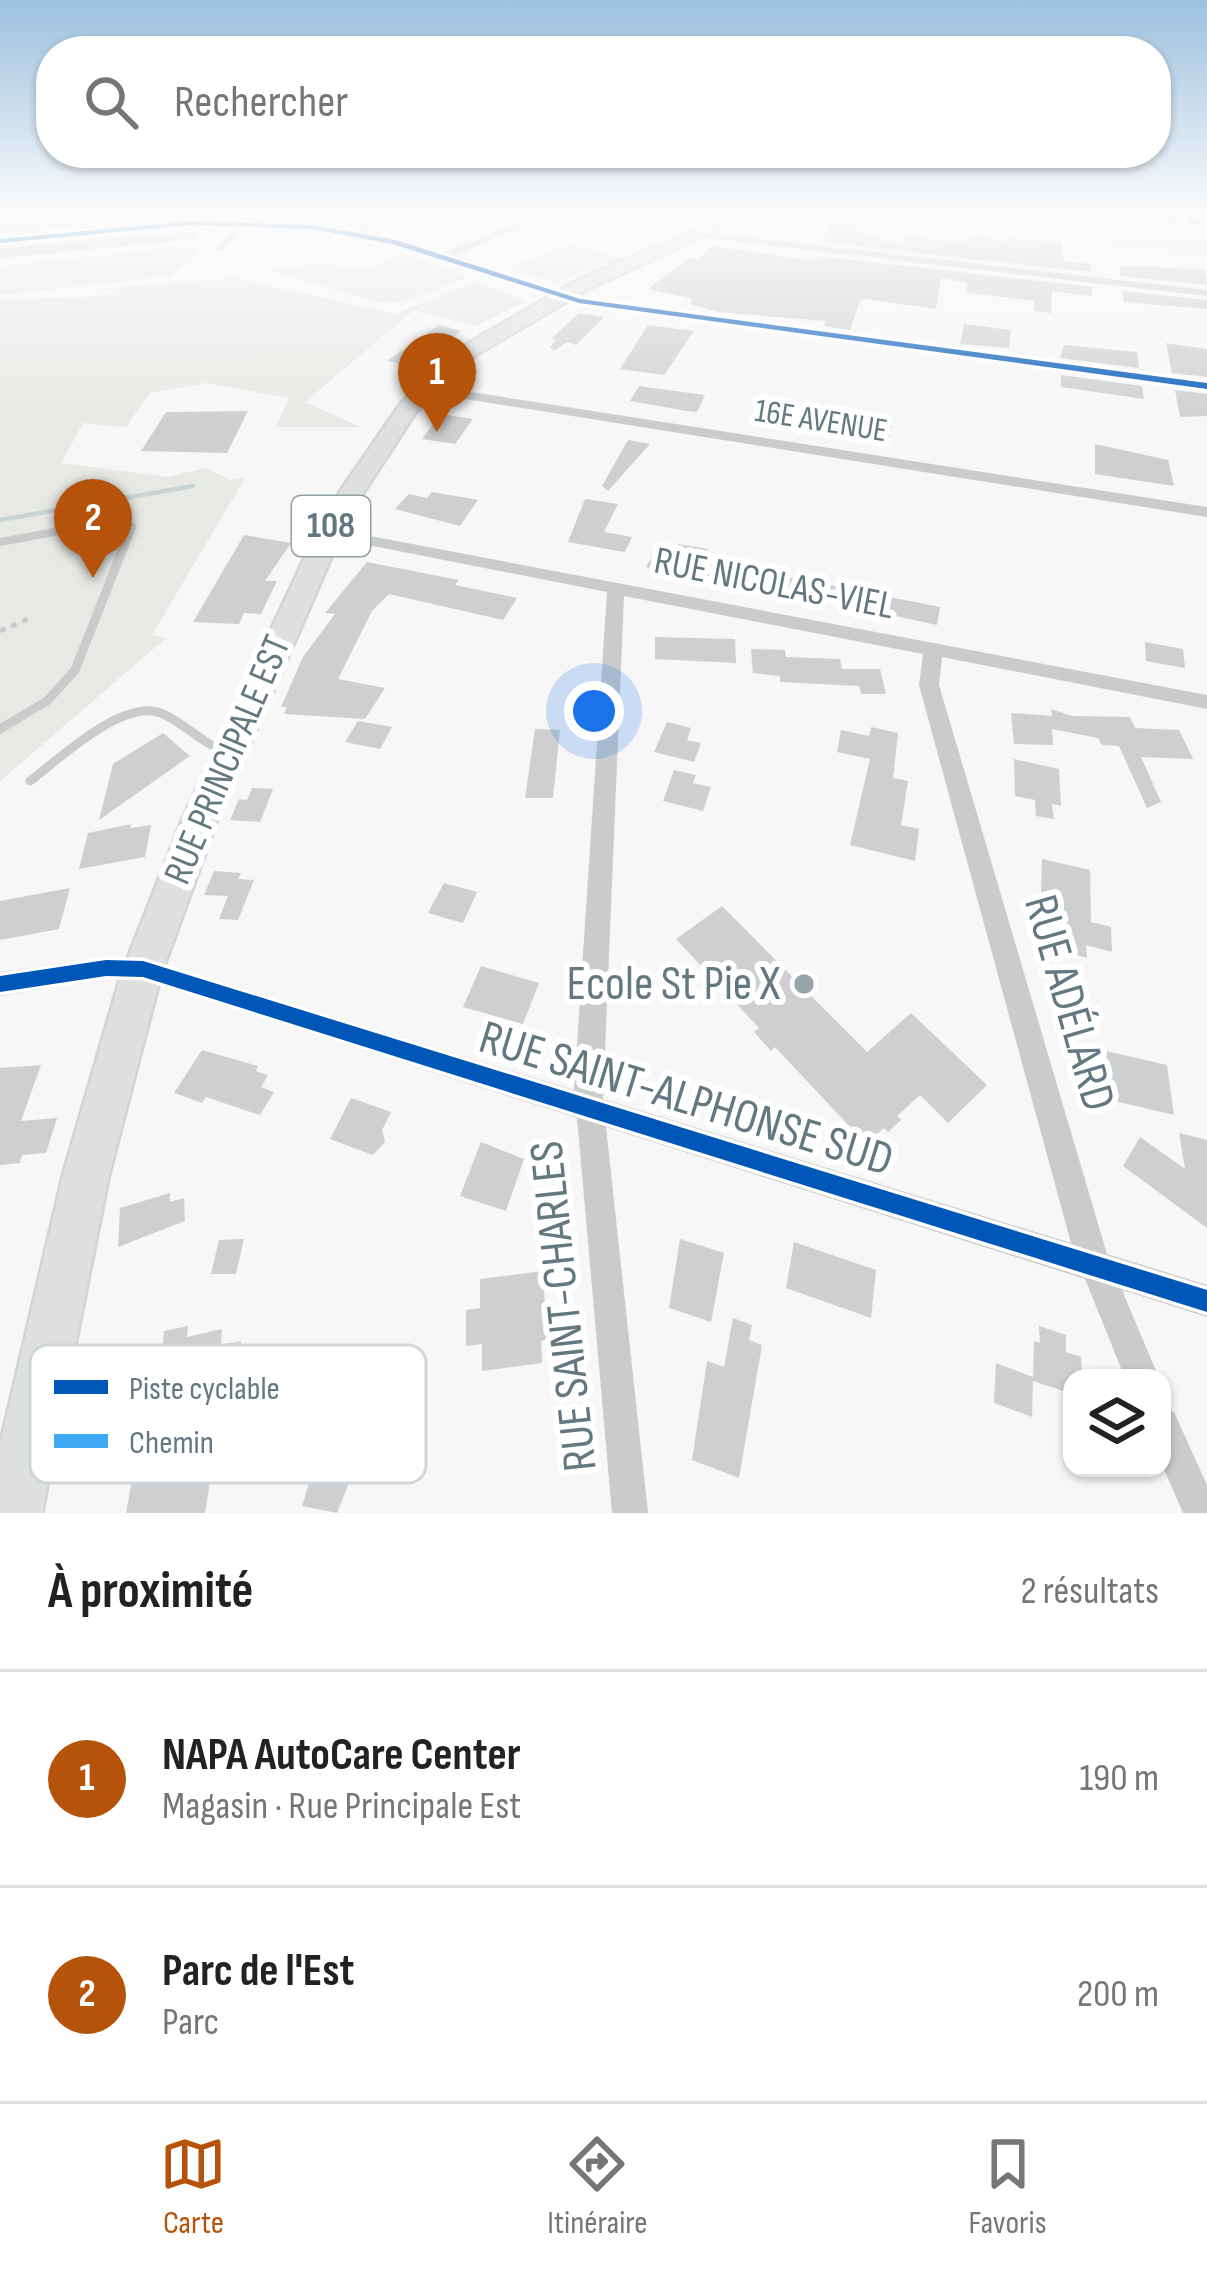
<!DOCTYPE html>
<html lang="fr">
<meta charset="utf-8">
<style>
body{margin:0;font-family:"Sofia Sans Condensed",sans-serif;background:#f2f2f2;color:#222}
.controls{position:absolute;right:36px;bottom:36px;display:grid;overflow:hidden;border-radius:24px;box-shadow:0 3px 9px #0004}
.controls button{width:108px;height:108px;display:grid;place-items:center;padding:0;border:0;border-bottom:3px solid #e0e0e0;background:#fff;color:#222;font:60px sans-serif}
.you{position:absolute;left:594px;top:711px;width:42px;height:42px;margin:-30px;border:9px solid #fff;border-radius:50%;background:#1a73e8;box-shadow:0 0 0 18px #1a73e833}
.badge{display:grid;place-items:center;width:78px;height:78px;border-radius:50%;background:#b45309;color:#fff;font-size:39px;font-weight:700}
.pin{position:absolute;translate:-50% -99px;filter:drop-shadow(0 3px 6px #0008)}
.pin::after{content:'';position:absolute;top:63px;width:42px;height:36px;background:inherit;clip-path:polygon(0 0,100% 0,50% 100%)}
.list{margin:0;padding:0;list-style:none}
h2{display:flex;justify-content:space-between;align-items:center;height:156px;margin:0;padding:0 48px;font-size:51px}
h2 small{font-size:39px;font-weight:400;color:#767676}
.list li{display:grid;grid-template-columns:78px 1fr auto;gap:36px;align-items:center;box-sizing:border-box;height:216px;padding:0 48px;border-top:3px solid #e0e0e0}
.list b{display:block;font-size:45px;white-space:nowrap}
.list p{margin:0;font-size:39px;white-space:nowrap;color:#767676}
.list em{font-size:39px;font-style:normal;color:#767676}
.icon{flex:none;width:66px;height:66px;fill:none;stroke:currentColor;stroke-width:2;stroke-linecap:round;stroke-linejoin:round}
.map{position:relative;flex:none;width:1207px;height:1513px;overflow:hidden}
.search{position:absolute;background:#fff;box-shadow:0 3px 9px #0004;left:36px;right:36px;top:36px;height:132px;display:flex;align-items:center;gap:30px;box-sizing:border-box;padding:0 42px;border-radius:48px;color:#767676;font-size:45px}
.sheet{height:588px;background:#fff}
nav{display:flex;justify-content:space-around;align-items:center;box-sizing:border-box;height:168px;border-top:3px solid #e0e0e0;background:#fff;font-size:33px;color:#767676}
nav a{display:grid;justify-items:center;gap:6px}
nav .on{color:#b45309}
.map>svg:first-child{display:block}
.green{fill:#e6e9e4}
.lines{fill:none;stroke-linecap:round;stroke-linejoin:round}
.stream{stroke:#cad4d5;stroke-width:4.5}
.building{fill:#cdcfd0}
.primary-casing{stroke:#d3d4d5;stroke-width:5}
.path{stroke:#c8c9ca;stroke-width:4.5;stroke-dasharray:6 6;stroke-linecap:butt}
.lane-far1{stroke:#cacccc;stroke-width:8}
.lane{stroke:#cacccc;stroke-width:9}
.street{fill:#cacccc;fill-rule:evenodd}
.primary{fill:#dfe0e0;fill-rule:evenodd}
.quiet{stroke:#3fa9f5;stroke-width:6;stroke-dasharray:14 6;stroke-linecap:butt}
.cycleway-casing{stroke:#fff;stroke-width:7}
.cycleway{fill:#0057b8;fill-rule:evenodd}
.poi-dot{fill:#97a4aa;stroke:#fff;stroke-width:4.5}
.labels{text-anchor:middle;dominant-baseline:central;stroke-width:12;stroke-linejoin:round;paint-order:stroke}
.far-street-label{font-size:33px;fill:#637881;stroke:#fff}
.shield{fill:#fff;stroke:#92a0a7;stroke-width:3}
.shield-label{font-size:36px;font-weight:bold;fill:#637881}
.street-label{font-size:39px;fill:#637881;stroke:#fff}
.near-poi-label{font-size:48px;fill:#637881;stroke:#fff;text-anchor:end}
.near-street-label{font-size:48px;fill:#637881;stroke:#fff}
.key{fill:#fff;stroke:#d0d6d9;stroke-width:3}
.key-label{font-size:33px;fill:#637881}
</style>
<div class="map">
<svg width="1207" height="1513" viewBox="0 0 1207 1513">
<rect width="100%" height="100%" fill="#f7f7f7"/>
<path class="green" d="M552 216H616L549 244 507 233Z
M1125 216H1207V256L1020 236 1022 227C1054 213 1089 220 1123 220Z
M572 243 622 259 555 282 506 269Z
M196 245V254L171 276 0 295V266Z
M402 253 469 277 405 301 382 303 271 271 317 262 362 270Z
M234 278 395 314 476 282 527 301 475 326 414 310 305 402 361 427H276L289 398 206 383 150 393 126 427 83 423 61 463 168 477 205 468 230 480 245 478 152 635 166 638 0 781V301C26 298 99 299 117 292L103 289Z"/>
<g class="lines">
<path class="stream" d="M0 520 193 486"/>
</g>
<path class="building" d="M86 216H181L0 233V225Z
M841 219 859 221 856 228 886 242 904 244 907 236 962 243 978 235 1005 242 1006 238 1061 242 1064 261 1091 264V272L823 242 831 221Z
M201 231 196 239 0 258V248Z
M713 246 815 261 817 256 1092 287V296L1052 291 1051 313 1034 311V301L966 292 968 283 941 278 936 309 865 299 860 301 850 330 824 326 826 321 718 312 690 304 693 299 648 289 689 258 698 259Z
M1135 266 1205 270 1207 285 1120 276V267Z
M1122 291 1207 300V309L1124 302Z
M579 313 604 317 576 345 567 342 554 351 550 347 556 340 551 339Z
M964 324 1011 330 1009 348 960 344Z
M439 325 461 331 412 366 387 361Z
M648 325 694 331 664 375 620 369Z
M1166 343 1207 349V377L1172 373Z
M1064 345 1137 352 1139 368 1060 358Z
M1061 375 1142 386 1144 399 1061 387Z
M639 386 705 395 697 412 687 411 630 401Z
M1175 390 1207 394V416L1180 417Z
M248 411 227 453 141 451 166 412Z
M441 414 473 419 455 444 422 439Z
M855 417 892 423 888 442 849 438Z
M628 440 650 444 608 491 602 486Z
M1095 444 1168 460 1174 486 1095 474Z
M432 492 478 500 460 526 395 509 409 494 427 498Z
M585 499 618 504 604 532 632 537 625 552 568 542Z
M244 535 291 543 265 581H277L261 614 244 613 239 624 193 622Z
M678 544 708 549 702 561 716 565 708 581 646 567 655 552 672 556Z
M367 562 459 580 455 585 517 598 503 620 389 594 372 611 338 679 385 688 365 719 284 714 287 707H281L303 657 335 614 325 613Z
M773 574 940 607 937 625 770 589Z
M655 637 735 639 736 663 655 659Z
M1145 642 1183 649 1185 668 1146 661Z
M751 649 785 650 786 657 840 659 842 669H880L886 694H861L859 686 780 682V676L753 673Z
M1051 709 1072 716 1130 717 1135 728 1179 730 1193 759 1141 757 1161 802 1147 808 1119 746 1102 745 1098 738 1052 729 1053 745 1014 744 1011 713 1052 716Z
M358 721 392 727 380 749 345 742Z
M667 722 691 728 687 740 701 743 694 762 654 752Z
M871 727 898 733 893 778 908 781 901 825 919 829 915 861 850 845 870 759 837 752 841 730 869 736Z
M535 729 560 730 553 798H525Z
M163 733 190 756 99 820 113 764Z
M1014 759 1059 769 1061 806 1052 804 1054 819 1036 816 1035 800 1015 796Z
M674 770 696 775 693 783 711 787 703 811 663 801Z
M252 788 273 789 260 822 230 820 239 799 247 800Z
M131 824 130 828 151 825 145 857 79 869 88 833Z
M1042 859 1090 870 1091 922 1111 927 1112 952 1086 945 1087 958 1061 950 1062 897 1041 892Z
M214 871 241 873 238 879 254 880 238 920 219 919 228 896 204 895Z
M444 883 477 892 463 923 428 913Z
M70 888 59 929 0 940V901Z
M722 906 867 1052 911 1013 987 1085 948 1123 920 1095 897 1116 901 1120 888 1132 884 1128 866 1144 775 1047 771 1051 754 1032 759 1028 676 939Z
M481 966 539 983 523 1024 463 1007Z
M202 1050 258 1066 256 1071 268 1075 261 1087 274 1092 260 1115 206 1097 202 1103 174 1093Z
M1106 1051 1167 1065 1174 1115 1111 1100Z
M41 1065 21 1121 57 1118 46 1153 22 1155 20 1163 0 1165V1068Z
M351 1098 391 1112 382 1130 385 1142 373 1155 330 1139Z
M1179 1133 1207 1140V1228L1123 1166 1140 1137 1185 1169Z
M481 1142 524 1159 506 1211 460 1196Z
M170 1193V1202L184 1198 185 1221 118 1247 120 1208Z
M244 1239 236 1274H211L219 1240Z
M680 1239 724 1253 711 1322 669 1308Z
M794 1242 876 1270 871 1318 786 1288Z
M543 1271 547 1340 541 1341 542 1363 482 1371V1344L466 1346V1310L480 1308V1279Z
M733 1318 752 1325 749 1340 762 1345 739 1478 692 1460 707 1361 724 1367Z
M188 1326 187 1337 222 1329 221 1345 241 1341 240 1358 220 1362V1372L138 1391 143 1347 163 1343 164 1331Z
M1039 1326 1066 1335V1352L1081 1357 1082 1378H1072V1394L1033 1381 1034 1341 1040 1343Z
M996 1363 1033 1377 1032 1417 994 1403Z
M205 1455 203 1464 213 1463 205 1513H126L135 1463Z
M316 1461 354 1470 337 1513 302 1506Z"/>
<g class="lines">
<defs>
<path id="primary" d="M727 216H749L588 289 476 355 416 412 351 512 218 818 161 975 109 1175 42 1513H0V1445L63 1175 121 975 183 818 326 512 401 403 462 347 576 281Z"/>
</defs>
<use href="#primary" class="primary-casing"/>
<path class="path" d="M0 631 30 618"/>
<path class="lane-far1" d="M0 542 108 522 132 527 123 549"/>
<path class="lane" d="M0 729 47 701 75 670 124 546
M30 781C59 759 123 698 161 713 185 723 202 744 227 752"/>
<path class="street" d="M251 216 255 219 253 222 313 224 350 231 372 216H384L361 233 440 254 533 216H548L451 257 581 298 1207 382V390L579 304 391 245 313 230 247 228 221 251 216 248 236 228 190 226 0 244V238L190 220 242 222Z
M700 232 1207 290V296L696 237Z
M426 385 1207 507V517L421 392 419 389Z
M328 528 1207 695V709L942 657 939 685 1107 1254 1207 1285V1317L1122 1290 1159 1378H1125L1085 1279 606 1127 648 1513H612L577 1118 143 980 106 979 0 996V972L106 957 143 958 574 1090 607 592 322 536 320 533ZM624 596 923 654 919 685 1071 1243 603 1099Z
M1162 1407 1174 1412 1207 1485V1513H1183L1162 1465Z"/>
<use href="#primary" class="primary"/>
<path class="quiet" d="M1128 216 1207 222"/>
<defs>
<path id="cycleway" d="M190 221 313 225 396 240 580 299 1207 383V389L579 303 392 244 313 229 190 225 0 243V239Z
M106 960 143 961 1207 1290V1312L143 977 106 976 0 992V976Z"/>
</defs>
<use href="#cycleway" class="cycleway-casing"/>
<use href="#cycleway" class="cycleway"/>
</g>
<linearGradient id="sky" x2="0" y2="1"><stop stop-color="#9cc1e0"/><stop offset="0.5" stop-color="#fbfbfb"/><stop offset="1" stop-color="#fbfbfb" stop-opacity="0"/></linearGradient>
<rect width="1207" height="428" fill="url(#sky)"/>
<circle class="poi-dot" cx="804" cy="984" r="12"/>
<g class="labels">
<g class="far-street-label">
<text transform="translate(821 421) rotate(9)">16E AVENUE</text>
</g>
<rect class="shield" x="292" y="496" width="78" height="60" rx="9"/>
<g class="shield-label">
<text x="331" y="526">108</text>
</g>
<g class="street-label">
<text transform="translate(774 584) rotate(11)">RUE NICOLAS-VIEL</text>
<text transform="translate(228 760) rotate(-67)">RUE PRINCIPALE EST</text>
</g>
<g class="near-poi-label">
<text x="780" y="984">Ecole St Pie X</text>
</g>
<g class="near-street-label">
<text transform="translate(1069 1003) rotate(74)">RUE ADÉLARD</text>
<text transform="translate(686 1099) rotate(17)">RUE SAINT-ALPHONSE SUD</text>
<text transform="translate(564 1306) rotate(-96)">RUE SAINT-CHARLES</text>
</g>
</g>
<rect x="30" y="1345" width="396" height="138" rx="18" class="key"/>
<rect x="54" y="1380" width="54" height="14" fill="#0057b8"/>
<rect x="54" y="1434" width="54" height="14" fill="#3fa9f5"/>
<g class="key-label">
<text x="129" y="1399">Piste cyclable</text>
<text x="129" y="1453">Chemin</text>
</g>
</svg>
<div class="controls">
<button><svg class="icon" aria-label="layers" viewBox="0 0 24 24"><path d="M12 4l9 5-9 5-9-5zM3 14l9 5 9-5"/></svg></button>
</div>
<div class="you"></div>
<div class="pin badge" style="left:437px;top:432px">1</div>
<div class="pin badge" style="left:93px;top:578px">2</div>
<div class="search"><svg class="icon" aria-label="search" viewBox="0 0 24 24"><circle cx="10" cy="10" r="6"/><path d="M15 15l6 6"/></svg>Rechercher</div>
</div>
<section class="sheet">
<h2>À proximité<small>2 résultats</small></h2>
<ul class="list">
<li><span class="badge">1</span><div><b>NAPA AutoCare Center</b><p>Magasin · Rue Principale Est</p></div><em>190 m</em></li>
<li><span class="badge">2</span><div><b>Parc de l'Est</b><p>Parc</p></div><em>200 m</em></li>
</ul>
</section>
<nav>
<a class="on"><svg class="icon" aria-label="map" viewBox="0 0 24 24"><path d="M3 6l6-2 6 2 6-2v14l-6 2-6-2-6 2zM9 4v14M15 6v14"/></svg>Carte</a>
<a><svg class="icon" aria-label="directions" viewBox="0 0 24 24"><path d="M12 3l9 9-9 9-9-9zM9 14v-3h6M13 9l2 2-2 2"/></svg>Itinéraire</a>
<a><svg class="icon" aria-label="saved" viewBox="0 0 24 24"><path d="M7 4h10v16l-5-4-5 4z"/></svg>Favoris</a>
</nav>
